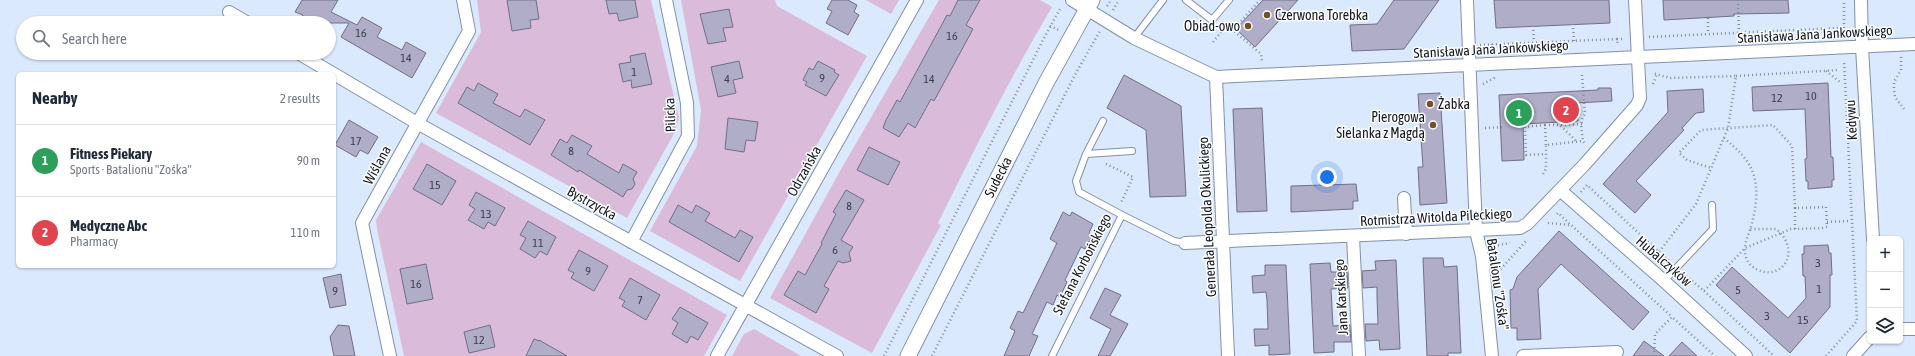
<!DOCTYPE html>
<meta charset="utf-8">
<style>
body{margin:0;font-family:"Asap Condensed",sans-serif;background:#f6f6f7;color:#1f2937}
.controls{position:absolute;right:12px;bottom:12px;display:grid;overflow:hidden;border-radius:6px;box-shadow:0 1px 3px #0004}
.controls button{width:36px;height:36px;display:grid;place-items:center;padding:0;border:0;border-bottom:1px solid #e0e1e3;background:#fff;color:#1f2937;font:20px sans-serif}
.you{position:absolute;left:1327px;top:177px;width:14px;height:14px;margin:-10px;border:3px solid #fff;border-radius:50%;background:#1a73e8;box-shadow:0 0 0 6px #1a73e833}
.badge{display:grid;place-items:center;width:26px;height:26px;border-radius:50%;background:#2563eb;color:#fff;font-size:13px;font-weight:700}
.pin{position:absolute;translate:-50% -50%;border:2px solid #fff;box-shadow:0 1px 4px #0006}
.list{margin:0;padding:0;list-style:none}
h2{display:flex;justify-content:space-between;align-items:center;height:52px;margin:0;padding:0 16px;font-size:17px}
h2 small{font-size:13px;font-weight:400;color:#747a83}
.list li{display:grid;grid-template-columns:26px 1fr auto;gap:12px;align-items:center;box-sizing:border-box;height:72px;padding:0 16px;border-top:1px solid #e0e1e3}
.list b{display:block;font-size:15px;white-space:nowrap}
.list p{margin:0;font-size:13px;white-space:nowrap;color:#747a83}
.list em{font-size:13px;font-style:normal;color:#747a83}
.icon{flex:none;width:22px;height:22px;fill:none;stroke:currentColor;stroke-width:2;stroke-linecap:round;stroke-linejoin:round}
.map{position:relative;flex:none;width:1915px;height:356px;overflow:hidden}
.search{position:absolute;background:#fff;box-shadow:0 1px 3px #0004;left:16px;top:16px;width:320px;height:44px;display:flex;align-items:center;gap:10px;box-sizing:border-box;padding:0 14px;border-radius:22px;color:#747a83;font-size:15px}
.panel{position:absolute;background:#fff;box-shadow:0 1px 3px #0004;left:16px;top:72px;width:320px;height:196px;border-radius:6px}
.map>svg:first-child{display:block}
.green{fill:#dabcda}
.building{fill:#b0adc8;stroke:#716e87}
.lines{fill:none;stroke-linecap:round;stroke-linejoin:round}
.service-casing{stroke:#8191a8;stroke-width:8}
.minor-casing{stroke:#8191a8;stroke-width:14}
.tertiary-casing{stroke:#8191a8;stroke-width:17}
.path{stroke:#838e9d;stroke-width:2.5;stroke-dasharray:1 3;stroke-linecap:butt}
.service{stroke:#fff;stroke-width:6}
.minor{stroke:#fff;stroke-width:12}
.tertiary{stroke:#fff;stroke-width:15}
.poi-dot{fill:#725128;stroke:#fff;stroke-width:1.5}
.labels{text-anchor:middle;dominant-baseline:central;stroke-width:3;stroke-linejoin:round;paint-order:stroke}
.number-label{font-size:12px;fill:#3a3e4c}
.poi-label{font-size:14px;fill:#131922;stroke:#fff;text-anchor:start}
.street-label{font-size:14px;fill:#131922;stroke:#fff}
</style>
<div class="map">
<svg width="1915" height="356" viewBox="0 0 1915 356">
<rect width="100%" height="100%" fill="#dae9fd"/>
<path class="green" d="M477 0H651L679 118 675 132 627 218 436 113 481 32Z
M681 0H775L777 6 867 56 740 281 650 231 697 146 701 110Z
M866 0H899L891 14Z
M939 0H1040L1052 7C1011 76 974 150 938 223L941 225 872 353 770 298 840 171Z
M421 142 727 315 704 356H404L377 229 376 220Z
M754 329 801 356H732L744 334Z"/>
<path class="building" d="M302 0H338L331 12 357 25 362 17 382 28 377 37 402 50 406 42 426 53 412 78 341 37 349 23H313L302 17 303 15 295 12Z
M507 0H536L539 19 530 20 531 28 512 31Z
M606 0H635L638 17 619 21 617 13 609 14Z
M832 0H848L857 5 854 12 859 15 848 35 826 23 832 11 827 9Z
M958 0H980L966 25 973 29 934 101 931 99 915 128 908 123 899 137 883 128 886 120 897 100 900 102 947 15 950 16Z
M1263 0H1298L1255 47 1236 29Z
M1394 0H1439L1404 49 1352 51 1350 25 1377 24Z
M1494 0H1609L1610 23 1496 28Z
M1663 0H1788L1789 13 1734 14V16L1664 20Z
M729 9 733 27 723 28 726 41 708 44 700 14Z
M645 53 652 84 632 88 631 80 623 82 619 64 631 62 630 56Z
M739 61 743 78 733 80 736 93 718 97 711 67Z
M818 61 835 70 834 72 839 75 826 96 805 85 807 82 803 80 809 68 813 70Z
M1124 75 1181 106 1186 196 1150 197 1146 130 1107 108Z
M478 83 498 94 493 103 520 117 525 109 545 120 530 145 458 103 467 87 474 91Z
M1828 83 1831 157H1833L1834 180H1832V187L1808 189V181H1806L1805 159 1807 158 1805 109 1753 111 1752 87Z
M1598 88H1611L1612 101 1577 103 1578 121 1523 124 1524 160 1502 161 1499 95 1598 90Z
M1703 89 1704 112 1696 113 1682 128 1684 130 1636 181 1651 195 1635 213 1603 184 1668 112 1667 91Z
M1440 93 1447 203 1420 205 1418 167H1423L1418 94Z
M1262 108 1267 211 1237 212 1233 109Z
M728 118 758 122 755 141 746 140 744 152 725 149Z
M349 120 378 137 368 154 360 150 356 157 335 145Z
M572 135 592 146 587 154 619 173 623 164 637 172 633 179 635 184 632 189 627 190 623 197 579 170 578 172 551 155 560 139 567 143Z
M869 147 900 162 888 185 857 170Z
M427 164 456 181 442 205 413 189Z
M1356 184 1358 201H1353V209L1291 212V186Z
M846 190 864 200 841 240 853 247 849 253 851 261 843 263 838 261 824 286 829 289 816 313 784 295 798 271 805 275 822 244 821 243 836 214 833 212Z
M476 192 505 208 495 226 488 222 484 229 468 220 475 209 469 205Z
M678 205 692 213 696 205 710 213 705 221 735 238 740 230 753 237 739 262 669 222Z
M1063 212 1070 216 1072 212 1093 224 1089 233 1093 235 1085 249 1081 247 1065 280 1067 282 1060 297 1057 295 1053 305 1047 302 1032 334 1038 336 1029 356H1004L1015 331 1010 328 1018 311 1023 313 1055 247 1057 243 1050 239Z
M528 221 556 237 547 255 540 251 535 258 520 249 526 238 520 235Z
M1559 231 1649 312 1633 330 1561 264 1538 289 1541 339 1517 340V328H1511L1510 290 1513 289 1517 277Z
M1828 245 1829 253H1831L1832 275H1830V307L1790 353 1716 285 1732 267 1788 318 1806 298 1805 276H1803L1802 254H1804V246Z
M579 250 608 266 594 291 571 278 574 273 568 270Z
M1423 258H1443L1444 267 1457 266 1461 353H1448V356H1427Z
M1396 260 1400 349 1380 350 1379 340 1366 341 1365 324H1378L1377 297V287L1363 288 1362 271 1376 270 1375 261Z
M1330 263 1331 272H1347L1348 288 1331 289 1333 326 1350 325 1351 342H1334V352L1314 353 1310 264Z
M426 264 433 299 407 304 400 269Z
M1265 265H1286L1290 354 1269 355V345L1255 346 1254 329H1268L1267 300 1266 292 1253 293 1252 276 1265 275Z
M341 274 346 305 330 308 323 278Z
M630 278 660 295 646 320 622 306 625 301 619 298Z
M1105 288 1121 295 1110 315 1128 324 1110 356H1098L1111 329 1090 318Z
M680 307 708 323 698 340 691 336 687 343 672 334 678 323 672 319Z
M338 325 349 326 355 356H334L330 337Z
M490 325 495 347 469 353 464 332Z
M534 339 539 341V340L567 356H526Z
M1644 341 1664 356H1633Z
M1682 342 1697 356H1669Z"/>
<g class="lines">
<defs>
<path id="service" d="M1186 0 1212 20 1229 0
M1134 38 1163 0
M1086 154 1103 121
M1122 215 1079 192 1076 181 1086 154 1132 151
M1664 281 1713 229 1712 205
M1052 356 1122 215 1174 241 1185 243"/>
<path id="minor" d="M1072 0 1134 38 1216 77 1915 44
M1467 0 1476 231 1482 256 1492 356
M1861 0 1862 47 1873 239
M229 12 248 23
M298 53 334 74
M334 74 417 123 837 356
M1216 77 1228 356
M1560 190 1664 281 1746 356
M1404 198 1406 234
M1353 237 1359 356
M631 242 688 136 687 103 666 0
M1185 243 1520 228 1527 224 1585 164 1637 105 1640 98 1635 0
M1900 329H1915
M390 356 362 223 469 31 463 0
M717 356 917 0
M1523 356 1617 352
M1853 356 1870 337"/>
<path id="tertiary" d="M908 356 1046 83 1092 0"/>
</defs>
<use href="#service" class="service-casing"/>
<use href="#minor" class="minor-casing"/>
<use href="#tertiary" class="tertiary-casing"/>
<path class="path" d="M1738 0 1739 32
M1107 6 1111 0
M1113 10 1119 0
M1708 18V33
M1573 24 1574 41
M1050 26 1059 30
M1533 26 1534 42
M1233 30 1260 0
M1844 36V0
M1649 37 1838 28
M1617 39H1624
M1213 42 1227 25 1261 54 1262 62
M1492 44V51
M1480 45 1617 39 1618 45
M1901 57V70L1894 82V89L1895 97 1904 109
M1826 71 1840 82
M1582 75 1585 114C1579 121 1582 132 1583 141L1585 144
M1736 76 1839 70
M1483 84 1494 78V76
M1653 84 1657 74
M1545 125 1525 127 1526 155 1546 154
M1561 125 1582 124
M1485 128 1505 127
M1724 138C1737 149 1749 159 1754 176 1759 192 1755 214 1750 230 1748 236 1745 242 1745 248 1744 258 1749 266 1758 270 1783 281 1802 250 1776 229H1750
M1546 145 1545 125H1560L1577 142
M1106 164 1133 177 1121 203
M1543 174 1546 169V145L1583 141
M1581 192 1587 185 1659 252 1696 204 1728 128 1736 76 1670 78 1652 73
M1795 208V229
M1557 214 1558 213 1672 317
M1827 222 1848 221
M1548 223 1569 225
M1494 246 1510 243
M1659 252 1669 261
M1498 272 1527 240
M1683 273 1704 291 1745 248 1791 229 1824 228 1827 227 1826 207 1795 208 1792 146 1773 125 1701 130 1679 153 1687 160 1711 168
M1704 291 1774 356
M884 356 1043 40 1061 7
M932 356 1077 71 1100 31
M1654 356 1655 334 1672 317 1715 356
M1826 356 1857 321 1844 61"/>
<use href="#service" class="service"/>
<use href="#minor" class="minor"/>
<use href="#tertiary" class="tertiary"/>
</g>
<g class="poi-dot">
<circle cx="1267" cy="15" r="4"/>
<circle cx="1248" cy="26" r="4"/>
<circle cx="1430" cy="104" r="4"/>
<circle cx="1433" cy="125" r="4"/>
</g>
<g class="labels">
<g class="number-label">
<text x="361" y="33">16</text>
<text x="952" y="36">16</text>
<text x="406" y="58">14</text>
<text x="634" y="72">1</text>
<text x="822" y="78">9</text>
<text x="727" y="79">4</text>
<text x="929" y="79">14</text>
<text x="1811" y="96">10</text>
<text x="1777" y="98">12</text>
<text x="356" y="141">17</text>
<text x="571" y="151">8</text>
<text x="435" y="185">15</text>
<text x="849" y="206">8</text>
<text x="486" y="214">13</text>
<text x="538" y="243">11</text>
<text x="835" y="250">6</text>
<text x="1818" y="263">3</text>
<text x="588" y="271">9</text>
<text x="416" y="284">16</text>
<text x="1819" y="289">1</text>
<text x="1738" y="290">5</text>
<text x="335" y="291">9</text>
<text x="640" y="300">7</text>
<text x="1767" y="316">3</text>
<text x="1803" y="320">15</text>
<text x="479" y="340">12</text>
</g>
<g class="poi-label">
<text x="1275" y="15">Czerwona Torebka</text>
<text x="1240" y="26" text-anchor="end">Obiad-owo</text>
<text x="1438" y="104">Żabka</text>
<text x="1425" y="117" text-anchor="end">Pierogowa<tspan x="1425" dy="16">Sielanka z Magdą</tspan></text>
</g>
<g class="street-label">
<text transform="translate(1815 34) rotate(-3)">Stanisława Jana Jankowskiego</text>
<text transform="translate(1491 49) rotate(-3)">Stanisława Jana Jankowskiego</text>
<text transform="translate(670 115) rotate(-92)">Pilicka</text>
<text transform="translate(1851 120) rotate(-93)">Kedywu</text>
<text transform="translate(377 165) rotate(-61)">Wiślana</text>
<text transform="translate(804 171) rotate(-61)">Odrzańska</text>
<text transform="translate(998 177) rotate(-63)">Sudecka</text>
<text transform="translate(592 203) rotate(29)">Bystrzycka</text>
<text transform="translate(1207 217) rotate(-93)">Generała Leopolda Okulickiego</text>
<text transform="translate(1436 217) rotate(-3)">Rotmistrza Witolda Pileckiego</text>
<text transform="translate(1664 261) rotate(41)">Hubalczyków</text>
<text transform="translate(1082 264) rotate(-63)">Stefana Korbońskiego</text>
<text transform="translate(1498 284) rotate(82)">Batalionu "Zośka"</text>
<text transform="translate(1341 297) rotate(-93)">Jana Karskiego</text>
</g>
</g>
</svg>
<div class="controls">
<button>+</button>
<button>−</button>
<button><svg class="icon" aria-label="layers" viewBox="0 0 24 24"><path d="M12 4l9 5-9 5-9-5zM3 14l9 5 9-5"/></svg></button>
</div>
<div class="you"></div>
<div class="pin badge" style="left:1519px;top:113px;background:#2e9e5b">1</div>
<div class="pin badge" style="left:1566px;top:110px;background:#e0444e">2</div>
<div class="search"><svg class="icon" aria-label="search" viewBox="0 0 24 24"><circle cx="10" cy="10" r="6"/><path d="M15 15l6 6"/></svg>Search here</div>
<section class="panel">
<h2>Nearby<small>2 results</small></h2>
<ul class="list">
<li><span class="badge" style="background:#2e9e5b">1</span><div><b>Fitness Piekary</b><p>Sports · Batalionu &quot;Zośka&quot;</p></div><em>90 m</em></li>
<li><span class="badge" style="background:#e0444e">2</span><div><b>Medyczne Abc</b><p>Pharmacy</p></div><em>110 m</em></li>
</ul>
</section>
</div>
